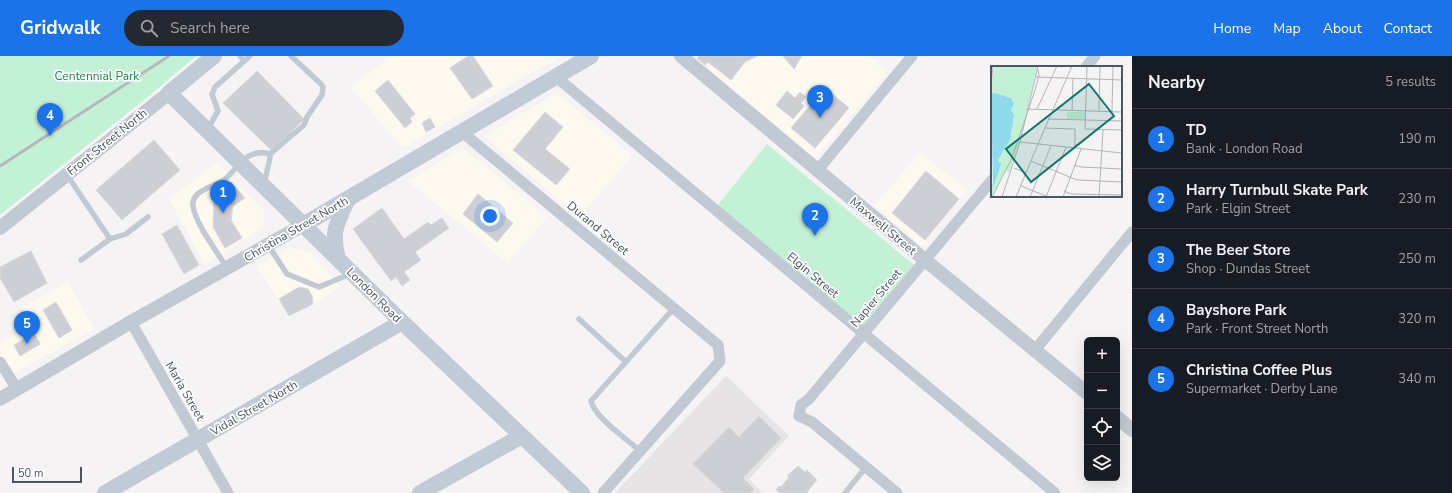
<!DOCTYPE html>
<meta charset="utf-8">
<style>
body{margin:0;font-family:"Nunito Sans",sans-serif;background:#242831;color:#f1f3f6}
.controls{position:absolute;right:12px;bottom:12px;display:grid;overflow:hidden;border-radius:6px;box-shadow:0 4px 16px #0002}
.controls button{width:36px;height:36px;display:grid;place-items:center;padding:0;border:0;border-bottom:1px solid #363941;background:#171b24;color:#f1f3f6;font:20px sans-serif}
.scale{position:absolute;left:12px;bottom:10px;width:70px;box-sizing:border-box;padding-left:4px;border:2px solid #4a5661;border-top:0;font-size:11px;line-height:14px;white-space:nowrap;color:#4a5661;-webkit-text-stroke:3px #fff;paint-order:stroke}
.you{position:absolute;left:490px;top:160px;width:14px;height:14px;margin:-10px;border:3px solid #fff;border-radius:50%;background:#1a73e8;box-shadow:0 0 0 6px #1a73e833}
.badge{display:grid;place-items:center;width:26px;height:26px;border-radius:50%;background:#1a73e8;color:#fff;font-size:13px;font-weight:700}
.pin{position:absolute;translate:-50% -33px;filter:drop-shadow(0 1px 2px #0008)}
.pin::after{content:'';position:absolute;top:21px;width:14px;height:12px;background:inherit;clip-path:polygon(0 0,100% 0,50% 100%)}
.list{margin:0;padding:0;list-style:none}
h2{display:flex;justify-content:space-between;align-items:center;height:52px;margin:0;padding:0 16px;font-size:17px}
h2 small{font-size:13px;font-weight:400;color:#9ea1a6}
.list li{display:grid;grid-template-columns:26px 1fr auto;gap:12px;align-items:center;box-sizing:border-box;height:60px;padding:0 16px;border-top:1px solid #363941}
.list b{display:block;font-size:15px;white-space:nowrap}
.list p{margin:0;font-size:13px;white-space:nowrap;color:#9ea1a6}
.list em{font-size:13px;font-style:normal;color:#9ea1a6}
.icon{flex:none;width:22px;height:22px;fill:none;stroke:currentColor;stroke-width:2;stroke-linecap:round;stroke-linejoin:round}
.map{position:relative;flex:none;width:1132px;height:437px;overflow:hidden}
header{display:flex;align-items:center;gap:24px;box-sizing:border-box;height:56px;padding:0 20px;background:#1a73e8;color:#fff}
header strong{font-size:19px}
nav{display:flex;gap:22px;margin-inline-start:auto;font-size:14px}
.search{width:280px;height:36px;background:#242831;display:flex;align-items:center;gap:10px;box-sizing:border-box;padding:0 14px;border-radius:22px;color:#9ea1a6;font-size:15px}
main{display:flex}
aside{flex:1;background:#171b24}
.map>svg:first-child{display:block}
.commercial{fill:#fdf9ef}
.education{fill:#e6e4e5}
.green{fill:#c3f1d5}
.building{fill:#cdcfd5;stroke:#d7d9de}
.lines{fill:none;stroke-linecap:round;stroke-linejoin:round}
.service{stroke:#c1cad2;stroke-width:5.5}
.minor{stroke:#c1cad2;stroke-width:11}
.tertiary{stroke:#c1cad2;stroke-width:14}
.secondary{stroke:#c1cbd6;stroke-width:16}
.rail{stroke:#b5b8bd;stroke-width:3}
.labels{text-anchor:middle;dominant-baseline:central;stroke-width:3.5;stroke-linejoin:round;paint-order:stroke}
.park-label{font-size:12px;fill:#17864f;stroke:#fff}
.street-label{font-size:12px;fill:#4a5661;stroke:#fff}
.inset-road{fill:none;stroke:#b1b4b9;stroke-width:1}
.view{fill:#0f766e;fill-opacity:0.15;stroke:#0f766e;stroke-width:2}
.inset-edge{fill:none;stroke:#4a5661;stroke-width:2}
</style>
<header>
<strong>Gridwalk</strong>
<div class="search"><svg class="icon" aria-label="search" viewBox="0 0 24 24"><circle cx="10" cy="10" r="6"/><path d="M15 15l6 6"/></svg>Search here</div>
<nav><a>Home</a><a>Map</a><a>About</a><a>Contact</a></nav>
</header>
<main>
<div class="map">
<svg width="1132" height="437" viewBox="0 0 1132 437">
<rect width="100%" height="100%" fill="#f5f3f3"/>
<path class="commercial" d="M392 0H563L527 19 403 92 350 31Z
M694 0H869L888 16 815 103Z
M557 37 632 99 580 162 484 80Z
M463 92 547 161 508 207 408 125Z
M920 96 967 134 922 190 874 150Z
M217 107 264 155 263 171 205 209 169 143Z
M290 192 310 196 341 231 289 262 257 210Z
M68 226 94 273 12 318 0 297V287L31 270 21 252Z"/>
<path class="education" d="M726 320 789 380 749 423 763 437H615Z"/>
<path class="green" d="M0 0H196L149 40 0 159Z
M767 88 914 209 862 272 717 150Z"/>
<path class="building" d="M468 0H473L493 30 472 43 450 12Z
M699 0H757L745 6 731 24 708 6 705 9 697 2Z
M783 0H802L794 13Z
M257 15 304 63 272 95 223 47Z
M388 24 415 58 410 62 412 66 405 72 375 35Z
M825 32 849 52 815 92 791 72Z
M787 35 795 42 800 36 806 41 801 47 804 50 793 63 776 49Z
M545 56 563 71 545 93 570 113 556 129 513 94Z
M430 62 435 71 426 76 422 67Z
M154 84 180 114 122 164 96 134Z
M926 115 959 143 925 184 892 157Z
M231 126 245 142 233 150 231 164 242 182 225 192 213 171 214 146Z
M478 138 513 167 497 186 463 158Z
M382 152 404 183 428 166 431 169 442 162 449 172 415 196 421 204 404 216 410 224 402 230 396 221 391 225 353 173Z
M177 169 199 209 184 218 162 178Z
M31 195 47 227 14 246 0 222V211Z
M299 231 308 233 312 240 313 248 289 260 279 243Z
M56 246 72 274 59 282 43 254Z
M34 277 40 288 20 300 14 289Z
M759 360 781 382 743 422 754 433 750 437H724L693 408 729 371 739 381Z
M798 410 805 416 807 414 817 424 807 436 808 437H778L779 436 776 434 779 430 781 431 789 421 787 420Z"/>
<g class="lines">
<path class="service" d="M240 0 244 5
M208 72 218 55 212 38 215 31 250 0
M270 98 304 69 307 61 322 39 323 31 321 28 291 0
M67 119 110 183 81 204
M110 183 126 178 148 161
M268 189 287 218 319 231 350 218
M227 212C218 197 195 167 193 150 191 134 214 131 224 124 238 113 246 91 270 98V102L264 128
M579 263 626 306
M640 395C627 383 595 362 591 345L674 252
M845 437 866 411"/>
<path class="minor" d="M1086 11 1095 0
M555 20 1055 437
M462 76 718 289 720 305 603 437
M817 115 912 0
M131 266 228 437
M1035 294 1132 176
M0 306 17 333
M897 437 812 366 799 360 801 349 809 343 992 124"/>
<path class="tertiary" d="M681 0 925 204 1087 337
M0 172 169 37
M0 343 131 266 303 169
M1117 361 1132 374"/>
<path class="secondary" d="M214 0 169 37 402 266 582 437
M303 169 591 0
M338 203C331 175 336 169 348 143
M105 437 402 266
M420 437 522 380"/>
<path class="rail" d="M0 110 169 0"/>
</g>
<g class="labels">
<g class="park-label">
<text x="97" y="20">Centennial Park</text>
</g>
<g class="street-label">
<text transform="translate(107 86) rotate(-39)">Front Street North</text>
<text transform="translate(883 170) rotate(40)">Maxwell Street</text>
<text transform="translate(598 172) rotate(40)">Durand Street</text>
<text transform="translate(296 173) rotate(-30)">Christina Street North</text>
<text transform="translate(813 219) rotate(40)">Elgin Street</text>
<text transform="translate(374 239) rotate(45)">London Road</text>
<text transform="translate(876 242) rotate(-50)">Napier Street</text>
<text transform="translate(185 335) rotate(60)">Maria Street</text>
<text transform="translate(254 352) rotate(-30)">Vidal Street North</text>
</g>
</g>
<g transform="translate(991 10)">
<rect width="131" height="131" fill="#f5f3f3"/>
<path d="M3 0H46L28 78 18 106 15 105 0 131V121L10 98 7 94 19 74 20 44 23 38 18 31 0 28ZM76 46H94V54L76 53Z" fill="#c3f1d5"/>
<path d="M4 27 20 32 23 38 20 44 23 49 19 74 7 94 10 98 2 122 0 28Z" fill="#90daee"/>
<path class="inset-road" d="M47 0 29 76 131 87M96 0 94 63 131 64M45 11 131 14M0 21 2 0M36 43 131 46M46 43 66 0M81 45 82 12M108 45 109 0M121 46 122 0M57 53 131 55M54 62 84 63V82M47 78 81 0M40 95 86 114 131 116M83 99 90 101 131 103M23 102 35 107M30 120 55 130M73 125 80 128 131 129M1 131 21 92 45 21 48 9 46 0M11 131 29 76M25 131 47 78M39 131 60 80M55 131 75 81M72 131 90 83M108 131 112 64"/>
<path class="view" d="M98 18 123 50 40 116 15 83Z"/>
<rect width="131" height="131" class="inset-edge"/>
</g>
</svg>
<div class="controls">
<button>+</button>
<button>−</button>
<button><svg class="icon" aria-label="locate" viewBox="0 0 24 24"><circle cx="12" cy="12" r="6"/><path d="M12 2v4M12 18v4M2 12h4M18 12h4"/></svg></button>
<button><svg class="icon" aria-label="layers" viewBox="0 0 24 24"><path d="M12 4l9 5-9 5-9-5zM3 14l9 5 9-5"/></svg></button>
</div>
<div class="scale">50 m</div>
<div class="you"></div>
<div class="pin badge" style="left:223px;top:157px">1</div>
<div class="pin badge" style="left:815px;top:180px">2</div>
<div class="pin badge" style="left:820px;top:62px">3</div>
<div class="pin badge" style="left:50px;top:80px">4</div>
<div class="pin badge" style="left:27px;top:288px">5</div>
</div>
<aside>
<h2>Nearby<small>5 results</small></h2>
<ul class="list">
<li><span class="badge">1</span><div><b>TD</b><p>Bank · London Road</p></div><em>190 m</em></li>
<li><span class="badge">2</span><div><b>Harry Turnbull Skate Park</b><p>Park · Elgin Street</p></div><em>230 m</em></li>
<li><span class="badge">3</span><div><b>The Beer Store</b><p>Shop · Dundas Street</p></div><em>250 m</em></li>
<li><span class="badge">4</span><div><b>Bayshore Park</b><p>Park · Front Street North</p></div><em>320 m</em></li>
<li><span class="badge">5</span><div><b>Christina Coffee Plus</b><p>Supermarket · Derby Lane</p></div><em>340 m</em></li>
</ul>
</aside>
</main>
